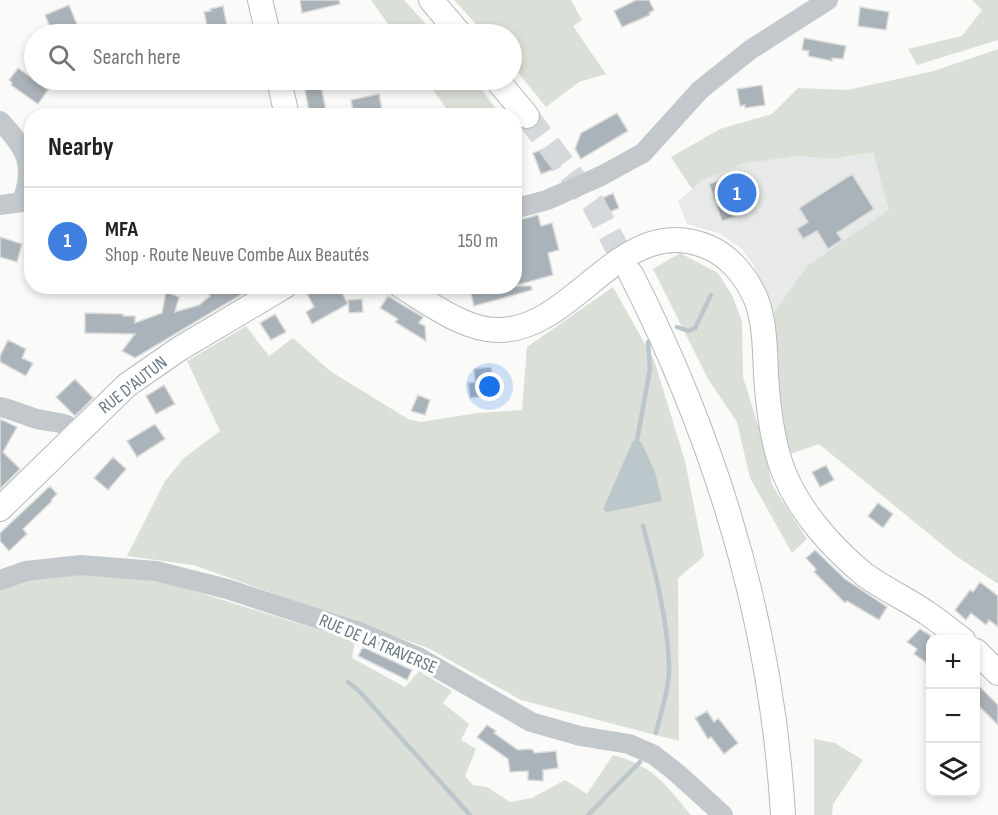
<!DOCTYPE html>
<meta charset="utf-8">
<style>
body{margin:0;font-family:"Sofia Sans Condensed",sans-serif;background:#f6f6f6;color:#222}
.controls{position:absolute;right:18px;bottom:18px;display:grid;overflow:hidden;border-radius:12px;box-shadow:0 3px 9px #0003}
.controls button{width:54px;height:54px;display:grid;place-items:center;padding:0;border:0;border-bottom:2px solid #e0e0e0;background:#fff;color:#222;font:30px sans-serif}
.you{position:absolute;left:490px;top:387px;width:21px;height:21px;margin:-15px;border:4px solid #fff;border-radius:50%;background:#1a73e8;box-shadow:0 0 0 9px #1a73e833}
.badge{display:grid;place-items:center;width:39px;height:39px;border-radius:50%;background:#0f766e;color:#fff;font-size:20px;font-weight:700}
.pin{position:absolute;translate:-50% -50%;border:3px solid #fff;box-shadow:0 2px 6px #0006}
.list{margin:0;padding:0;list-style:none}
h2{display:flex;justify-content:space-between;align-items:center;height:78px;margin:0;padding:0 24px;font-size:26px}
h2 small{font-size:20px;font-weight:400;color:#767676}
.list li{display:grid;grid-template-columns:39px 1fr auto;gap:18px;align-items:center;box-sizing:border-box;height:108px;padding:0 24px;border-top:2px solid #e0e0e0}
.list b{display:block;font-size:22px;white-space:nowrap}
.list p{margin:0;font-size:20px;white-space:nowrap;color:#767676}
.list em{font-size:20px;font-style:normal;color:#767676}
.icon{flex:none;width:33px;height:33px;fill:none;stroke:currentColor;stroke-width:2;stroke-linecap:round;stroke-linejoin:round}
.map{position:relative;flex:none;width:998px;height:815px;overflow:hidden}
.search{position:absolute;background:#fff;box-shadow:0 3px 9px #0003;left:24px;top:24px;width:498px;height:66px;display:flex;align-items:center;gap:15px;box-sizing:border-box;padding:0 21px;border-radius:33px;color:#767676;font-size:22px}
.panel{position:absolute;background:#fff;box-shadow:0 3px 9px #0003;left:24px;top:108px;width:498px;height:186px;border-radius:24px}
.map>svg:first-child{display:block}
.built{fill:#e8e9e9}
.green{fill:#dadfd7}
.water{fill:#bbc7cb}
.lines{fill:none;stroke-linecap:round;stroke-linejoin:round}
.stream{stroke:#bbc7cb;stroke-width:4.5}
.building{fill:#aab3b9;stroke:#dcdcda;stroke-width:1.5}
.major-tunnel{stroke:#d5d9db;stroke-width:24;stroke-dasharray:24 12;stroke-linecap:butt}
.major-casing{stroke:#b5babe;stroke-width:26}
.minor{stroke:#c3c8cc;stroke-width:20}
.major{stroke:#fff;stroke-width:24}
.labels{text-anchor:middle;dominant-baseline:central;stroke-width:6;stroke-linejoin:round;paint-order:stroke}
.street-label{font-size:18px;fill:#657683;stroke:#fff}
</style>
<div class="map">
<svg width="998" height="815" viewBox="0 0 998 815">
<rect width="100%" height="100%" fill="#fafaf8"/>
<path class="built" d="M873 152 890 210 808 265 774 312 753 264 742 249 721 234 687 224 678 201 703 180 745 163 801 156 831 159Z"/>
<path class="green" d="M371 0H404L435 34H395Z
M454 0H571L582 20 573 26 606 74 579 82 546 107 512 65V34H485Z
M972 0H998V40L917 65 908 49 962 36 982 10Z
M998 49V584L956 556 819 444 790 454C787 445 784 436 782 426 774 389 779 350 774 312L808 265 889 210 873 152 831 159 801 156 745 163 703 180 692 189 671 157 720 129 772 114 798 88 847 90 934 71Z
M426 80H475L500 115H451Z
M680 253 718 273 733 297 742 321 743 377 761 435 772 485 807 539 792 553 750 478 737 422 708 379 653 269Z
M613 287 654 360 685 461 704 556 678 578 679 741 521 700 428 648 193 565 127 556 165 481 184 458 220 431 187 361 246 326 269 356 293 338 330 371 408 419 421 422 477 413 522 410 527 347Z
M78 570 158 580 355 641 352 658 405 687 419 671 452 691 443 703 469 724 461 740 476 749 465 776 473 785 487 787 510 802 532 798 565 780 587 794 613 755C655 767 664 783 691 815H0V588L27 579Z
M814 739 835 743 863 760 833 804 832 815H814Z"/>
<path class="water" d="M636 440 641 442 655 472 662 501 607 512 603 509 633 441Z"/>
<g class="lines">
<path class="stream" d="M677 327 688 331 695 328 711 295
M636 446 650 369 648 342
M643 526C655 571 667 617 669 664 670 687 661 711 656 733
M348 682 359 691 470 815
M588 815 640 762"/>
</g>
<path class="building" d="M300 0H339L340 4 302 13Z
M636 0H649L654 10 649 13 650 15 622 27 614 11Z
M69 5 81 34H53L45 15Z
M223 6 228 31 217 34 216 29 208 31 204 12 211 11 210 9Z
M860 7 889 12 886 30 858 26Z
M804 38 846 46 843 59 832 58V61L808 56 809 51 802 50Z
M18 68 48 90 38 104 11 85 12 83 9 80Z
M303 80H320L327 116H310Z
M762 85 765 105 745 108V105L740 106 737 89Z
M379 94 382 110 354 116 351 100Z
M617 113 628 131 581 159 575 149 581 133Z
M552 146 560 167 541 174 533 153Z
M739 173 751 206 733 212 735 217 722 221 709 184Z
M852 174 874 209 837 233 842 240 828 249 817 231 803 239 797 229 808 222 799 208Z
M613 193 619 208 603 215 596 201Z
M538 215 541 226 552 223 559 250 548 253 553 275 514 286V221Z
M0 237 22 244 17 262 0 257Z
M214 286H256L135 358 122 351 135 334 85 333V313L123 314V316H135V323L162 313 166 292 179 297 175 312 199 305 210 296 207 290Z
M322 286H338L348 304 312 324 306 312 314 307 307 294Z
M469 286H531L532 290 474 306Z
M388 296 423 317 419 323 425 326 426 341 395 322 398 319 380 308Z
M362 299 363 312 349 313 348 300Z
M275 314 286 332 271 340 260 323Z
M8 340 26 349 22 358 33 363 26 376 0 362V356Z
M491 367 495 395 470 398 468 383 475 382 474 369Z
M75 379 93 398 75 416 56 397Z
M164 385 175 404 156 414 146 396Z
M418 395 430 400 425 415 411 411Z
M0 419 17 427 3 452 20 469 0 489Z
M155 424 165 439 137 457 127 441Z
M113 457 126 469 108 490 94 478Z
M826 465 834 480 820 487 812 472Z
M50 486 57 494 51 500 52 501 23 529 27 534 9 551 0 541V533Z
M878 503 893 514 883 528 868 516Z
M815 550 845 579 887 607 879 620 847 601 845 603 814 572 816 569 806 558Z
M980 582 998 596V627L989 620 986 625 971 613 966 620 955 610 970 590 973 592Z
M920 629 930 635V665L914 654 917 649 907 642Z
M363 647 412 670 407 680 358 656Z
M975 682 998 705V725L975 702Z
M707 711 714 722 718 718 738 743 724 754 711 737 708 739 695 718Z
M487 725 496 731 494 733 518 750 529 749 533 750 534 753 556 751 558 768 543 770V781L528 780V771L510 772 508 759 477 737Z"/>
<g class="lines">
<path class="major-tunnel" d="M527 116 594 205 631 274"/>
<defs>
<path id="major" d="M260 0 268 34
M431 0 460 34
M279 80 287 116
M497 80 527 116
M631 274C717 443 772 626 783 815
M401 286C429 303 466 331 499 330 576 330 622 210 708 247 730 256 747 278 756 299 765 322 765 351 766 375 768 407 772 443 784 473 800 512 832 548 865 575 884 589 907 599 927 613 939 621 951 631 963 640
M0 509 127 385 179 349 285 286
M976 651 998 673"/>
</defs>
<use href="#major" class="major-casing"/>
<path class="minor" d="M0 121C27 149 35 165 22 202L0 205
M514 209 547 200 601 176 643 153 700 90 750 50 828 0
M0 407C13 410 24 415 37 419 52 423 64 420 77 432
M0 580 26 571 81 565 156 571 227 589 291 610 359 632 418 657 531 722 580 736 629 744 654 755 678 774 723 815"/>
<use href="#major" class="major"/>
</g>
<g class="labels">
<g class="street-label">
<text transform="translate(133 385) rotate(-38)">RUE D'AUTUN</text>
<text transform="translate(378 644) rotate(23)">RUE DE LA TRAVERSE</text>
</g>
</g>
</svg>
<div class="controls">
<button>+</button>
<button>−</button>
<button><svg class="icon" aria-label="layers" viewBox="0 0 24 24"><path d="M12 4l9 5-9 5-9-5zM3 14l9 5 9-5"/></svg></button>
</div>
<div class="you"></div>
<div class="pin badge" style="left:737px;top:193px;background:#3f7fe0">1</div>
<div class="search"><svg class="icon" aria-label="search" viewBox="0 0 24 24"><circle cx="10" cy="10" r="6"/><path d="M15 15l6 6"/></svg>Search here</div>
<section class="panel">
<h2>Nearby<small></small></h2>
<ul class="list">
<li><span class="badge" style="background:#3f7fe0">1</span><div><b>MFA</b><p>Shop · Route Neuve Combe Aux Beautés</p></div><em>150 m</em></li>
</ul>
</section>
</div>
